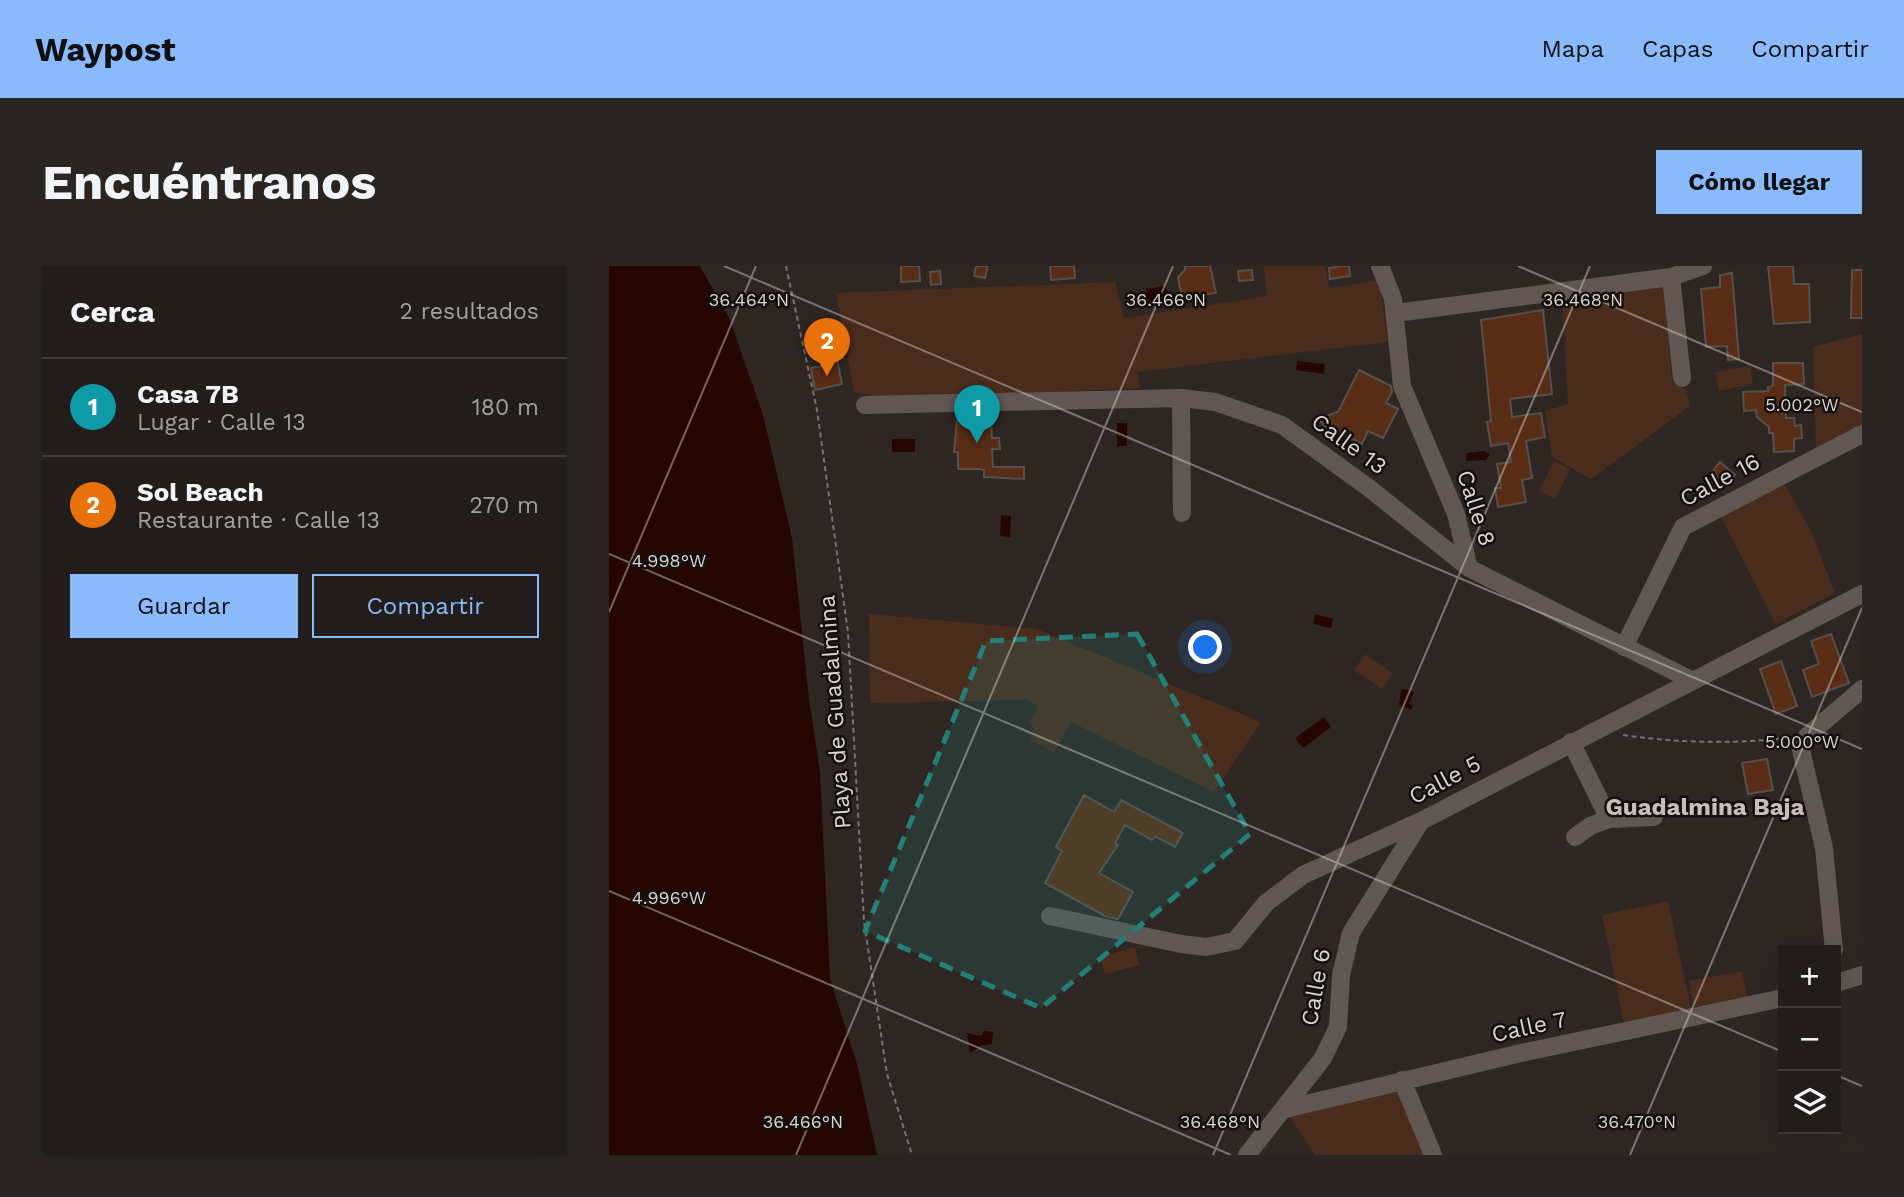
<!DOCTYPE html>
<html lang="es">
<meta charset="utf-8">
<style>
body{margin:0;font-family:"Work Sans",sans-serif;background:#2a2523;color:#f1f3f6}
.controls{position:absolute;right:21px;bottom:21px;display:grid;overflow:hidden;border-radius:0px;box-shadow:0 7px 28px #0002}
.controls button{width:63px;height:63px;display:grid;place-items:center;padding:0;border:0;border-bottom:2px solid #3f3a39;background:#221c1a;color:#f1f3f6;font:35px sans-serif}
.you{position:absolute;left:597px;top:382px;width:24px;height:24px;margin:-18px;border:5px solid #fff;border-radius:50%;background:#1a73e8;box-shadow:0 0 0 10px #1a73e833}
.badge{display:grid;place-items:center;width:46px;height:46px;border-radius:50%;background:#8bbafc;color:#fff;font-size:23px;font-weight:700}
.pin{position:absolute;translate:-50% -58px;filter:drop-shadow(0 2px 4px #0008)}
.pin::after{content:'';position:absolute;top:37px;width:24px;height:21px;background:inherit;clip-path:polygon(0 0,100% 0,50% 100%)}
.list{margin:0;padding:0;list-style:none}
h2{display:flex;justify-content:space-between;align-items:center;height:91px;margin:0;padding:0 28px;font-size:30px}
h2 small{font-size:23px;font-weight:400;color:#a2a1a2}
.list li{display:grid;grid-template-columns:46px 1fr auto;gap:21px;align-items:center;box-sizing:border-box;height:98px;padding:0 28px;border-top:2px solid #3f3a39}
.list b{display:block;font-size:26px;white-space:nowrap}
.list p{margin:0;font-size:23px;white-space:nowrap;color:#a2a1a2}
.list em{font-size:23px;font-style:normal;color:#a2a1a2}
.actions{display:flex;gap:14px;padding:21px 28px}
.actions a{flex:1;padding:16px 0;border:2px solid #8bbafc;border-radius:0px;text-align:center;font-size:24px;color:#8bbafc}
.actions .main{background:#8bbafc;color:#111}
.icon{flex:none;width:38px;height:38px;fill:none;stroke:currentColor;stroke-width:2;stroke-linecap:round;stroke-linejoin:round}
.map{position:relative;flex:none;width:1253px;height:889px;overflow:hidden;border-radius:0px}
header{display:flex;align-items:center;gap:42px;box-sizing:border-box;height:98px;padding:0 35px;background:#8bbafc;color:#111}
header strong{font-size:33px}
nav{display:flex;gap:38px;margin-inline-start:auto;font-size:24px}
.intro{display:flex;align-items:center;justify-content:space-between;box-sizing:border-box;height:168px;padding:0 42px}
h1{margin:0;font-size:49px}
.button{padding:18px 32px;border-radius:0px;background:#8bbafc;color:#111;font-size:24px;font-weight:700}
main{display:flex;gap:42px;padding:0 42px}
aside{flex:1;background:#221c1a;border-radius:0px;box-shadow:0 7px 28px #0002}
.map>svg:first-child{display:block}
.green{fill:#4a2c1d}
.water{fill:#250600}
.building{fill:#592d15;stroke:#574f4b;stroke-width:2}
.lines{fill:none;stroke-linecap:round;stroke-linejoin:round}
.path{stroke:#797270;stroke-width:2;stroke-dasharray:5 3.5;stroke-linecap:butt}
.minor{stroke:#605753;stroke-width:18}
.marked{fill:#238078;fill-opacity:0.2;stroke:#238078;stroke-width:5;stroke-dasharray:14 9;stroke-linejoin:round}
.ticks{fill:none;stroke:#dad5d3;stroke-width:2;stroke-opacity:0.45}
.labels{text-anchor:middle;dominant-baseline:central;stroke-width:5;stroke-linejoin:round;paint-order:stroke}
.street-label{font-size:23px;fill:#dad5d3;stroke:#14100f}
.neighbourhood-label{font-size:24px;font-weight:bold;fill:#c8beb9;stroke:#14100f}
.ticks-label{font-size:18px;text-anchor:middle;fill:#dad5d3;stroke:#14100f;stroke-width:5;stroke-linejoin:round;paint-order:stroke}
</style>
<header>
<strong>Waypost</strong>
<nav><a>Mapa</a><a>Capas</a><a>Compartir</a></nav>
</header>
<div class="intro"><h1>Encuéntranos</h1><a class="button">Cómo llegar</a></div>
<main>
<aside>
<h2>Cerca<small>2 resultados</small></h2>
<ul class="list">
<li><span class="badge" style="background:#0f9aa8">1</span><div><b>Casa 7B</b><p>Lugar · Calle 13</p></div><em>180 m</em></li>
<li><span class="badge" style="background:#e8710a">2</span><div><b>Sol Beach</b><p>Restaurante · Calle 13</p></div><em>270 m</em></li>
</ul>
<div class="actions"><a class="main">Guardar</a><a>Compartir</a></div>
</aside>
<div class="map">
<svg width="1253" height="889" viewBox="0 0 1253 889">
<rect width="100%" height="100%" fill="#2e2623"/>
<path class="green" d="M655 0H716L720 22 770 14 779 76 528 106 531 122 286 134 245 126 227 27 506 16 515 52 658 30Z
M1056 20 1063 117 1077 124 1081 140 982 213 943 191 936 145 959 138 953 33Z
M1253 68V160L1207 183 1204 81Z
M1141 100 1144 118 1110 125 1106 106Z
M945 195 961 203 946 233 930 225Z
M1174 215 1203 267 1226 327 1167 358 1110 247Z
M260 348 428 363 652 456 605 526 462 456 445 486 421 474 425 463 421 456 429 440 418 434 261 437Z
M756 388 784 407 773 423 745 404Z
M1059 635 1082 743 1015 757 993 649Z
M526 681 530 699 496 708 491 691Z
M1133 705 1138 731 1085 741 1080 715Z
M791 824 818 889H706L680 849Z"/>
<path class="water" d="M0 0H91L121 54 154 149 183 272 200 433 211 506 221 713 248 798 268 889H0Z
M555 20 559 25 557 31 540 35 537 23Z
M688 95 716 98 715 108 687 104Z
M508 157H518V180H508Z
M283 173H306V186H283Z
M875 185 881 188 877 194 857 195 858 187Z
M392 249 402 250 401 271 391 270Z
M706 348 724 353 722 362 704 358Z
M796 423 805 426 800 438 804 440 802 444 790 439 792 424Z
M715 451 722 461 694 482 686 472Z
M375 765 384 766 383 778 371 780 361 787 358 767 372 770Z"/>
<path class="building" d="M292 0H310L311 15 292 16Z
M367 0H379L376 12 365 10Z
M441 0H465L466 12 442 14Z
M576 0H601L607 27 573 32 569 11 576 4Z
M732 0H740L741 10 721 13 720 2Z
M1159 0H1184L1185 18H1200L1201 56 1165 58Z
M643 4 644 14 630 15 629 5Z
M1243 4H1253V52H1242Z
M331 5 332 18 322 19 321 6Z
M1123 7 1130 93 1119 94 1118 80 1097 81 1092 23 1111 21V9Z
M934 44 943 128 901 133 903 151 932 147 936 171 917 175 923 212 913 214 917 236 889 241 886 222H892L888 198 902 196 899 177 882 180 878 156 882 155 872 54Z
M224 77 225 83 232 81 234 92 228 93 233 118 206 124 202 102 218 99 214 79Z
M1164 97H1194L1195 118 1176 119 1177 152H1185L1186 160 1192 159 1193 172 1185 173V185L1165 186 1164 167H1160V161L1148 151 1147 144 1135 145 1134 126 1159 125V121L1164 120Z
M750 104 782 120 783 126 777 137 789 143 774 172 759 165 753 178 723 163 721 165 709 153 729 146Z
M348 153 382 155 383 172H390L391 183H383L384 201H415V213L375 211V204L371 203H349V186H345Z
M1111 196 1126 209 1118 219 1103 206Z
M1222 368 1240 417 1203 431 1194 404 1210 398 1202 375Z
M1172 395 1188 440 1167 448 1151 403Z
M1158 493 1164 524 1139 528 1133 497Z
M475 529 505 546 512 534 574 567 566 581 546 570 543 574 516 559 506 577 509 579 490 607 524 626 509 653 496 650 436 617 453 585 447 581Z"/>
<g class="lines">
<path class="path" d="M177 0 208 144 239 366 255 656 278 808 303 889
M1014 469C1070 477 1123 478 1179 472"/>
<path class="minor" d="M771 0 784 33 793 120 847 248 860 302 1082 414
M1062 11 1073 112
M787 47 1062 11 1094 0
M256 139 572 132
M573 247 572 132 606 136 673 159 760 222 860 302
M1015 381 1074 261 1253 168
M962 476 1000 553 981 560 966 571
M1000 553 1045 551
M441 650 572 678 597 681 626 675 657 637 694 609 812 555 1253 328
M1225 684 1215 582 1192 484 1198 470 1253 423
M1227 717 1253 709
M793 814 824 889
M676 843 912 787 1174 732
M638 889 714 792 729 761 732 709 742 667 812 555"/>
</g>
<path class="marked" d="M528 368 641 568 432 742 256 665 377 375Z"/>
<path class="ticks" d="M115 0 1253 483M909 0 1253 146M0 288 1174 786M0 346 147 0M0 625 622 889M1227 809 1253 820M187 889 564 0M604 889 981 0M1021 889 1253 342"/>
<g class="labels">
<g class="street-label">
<text transform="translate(740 178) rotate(36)">Calle 13</text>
<text transform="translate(1111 214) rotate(-28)">Calle 16</text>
<text transform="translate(867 242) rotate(72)">Calle 8</text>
<text transform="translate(226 446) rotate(-94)">Playa de Guadalmina</text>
<text transform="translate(836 514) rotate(-28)">Calle 5</text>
<text transform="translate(707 721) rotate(-80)">Calle 6</text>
<text transform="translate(920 761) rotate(-12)">Calle 7</text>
</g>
<g class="neighbourhood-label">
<text x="1096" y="541">Guadalmina Baja</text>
</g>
</g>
<g class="ticks-label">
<text x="140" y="40">36.464°N</text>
<text x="557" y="40">36.466°N</text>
<text x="974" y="40">36.468°N</text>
<text x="1193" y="145">5.002°W</text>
<text x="60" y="301">4.998°W</text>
<text x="1193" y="482">5.000°W</text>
<text x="60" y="638">4.996°W</text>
<text x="194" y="862">36.466°N</text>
<text x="611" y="862">36.468°N</text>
<text x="1028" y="862">36.470°N</text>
</g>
</svg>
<div class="controls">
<button>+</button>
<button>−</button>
<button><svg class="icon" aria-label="layers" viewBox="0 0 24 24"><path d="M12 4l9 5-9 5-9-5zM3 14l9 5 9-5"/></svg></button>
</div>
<div class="you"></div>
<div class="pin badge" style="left:368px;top:177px;background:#0f9aa8">1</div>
<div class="pin badge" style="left:218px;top:110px;background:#e8710a">2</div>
</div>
</main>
